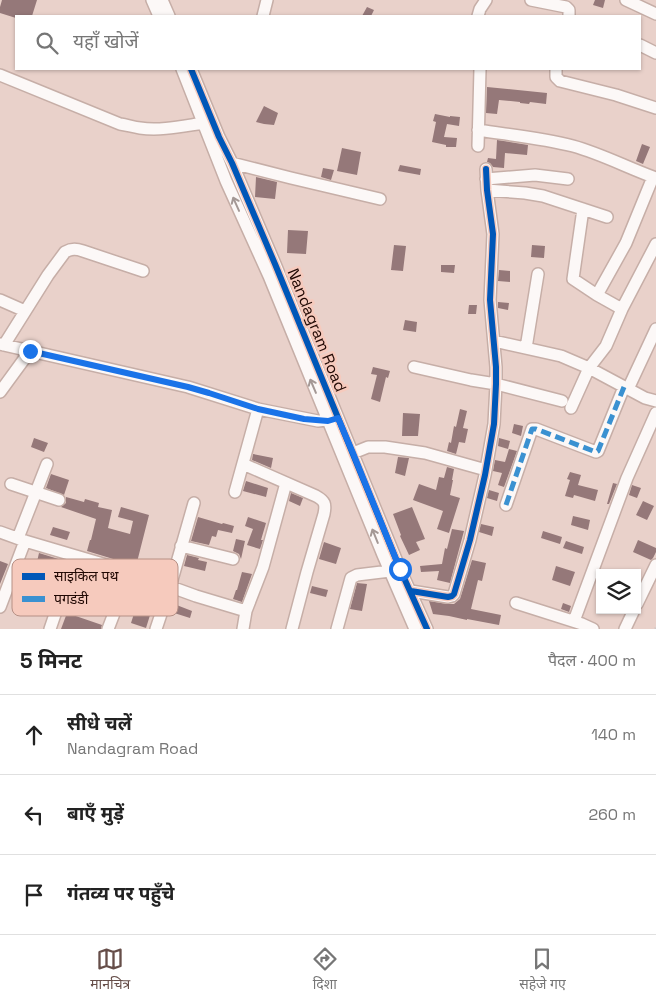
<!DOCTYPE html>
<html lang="hi">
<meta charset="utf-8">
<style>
body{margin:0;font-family:"Space Grotesk","Noto Sans Devanagari",sans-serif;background:#f6f6f6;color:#222}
.controls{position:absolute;right:15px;bottom:15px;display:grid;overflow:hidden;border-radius:0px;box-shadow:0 1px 4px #0004}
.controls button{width:45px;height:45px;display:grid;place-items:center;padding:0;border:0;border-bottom:1px solid #e0e0e0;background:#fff;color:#222;font:25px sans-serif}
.stop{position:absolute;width:15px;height:15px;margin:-11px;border:4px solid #1a73e8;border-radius:50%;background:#fff}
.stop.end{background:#1a73e8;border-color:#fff;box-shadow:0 1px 5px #0008}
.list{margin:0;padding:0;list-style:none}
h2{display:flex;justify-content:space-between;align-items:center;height:65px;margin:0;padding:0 20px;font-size:21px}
h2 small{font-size:16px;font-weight:400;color:#767676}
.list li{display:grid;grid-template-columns:32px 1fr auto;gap:15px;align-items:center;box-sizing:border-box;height:80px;padding:0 20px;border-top:1px solid #e0e0e0}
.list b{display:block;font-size:19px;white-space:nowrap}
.list p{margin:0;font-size:16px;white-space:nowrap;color:#767676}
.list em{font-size:16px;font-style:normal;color:#767676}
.icon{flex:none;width:28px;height:28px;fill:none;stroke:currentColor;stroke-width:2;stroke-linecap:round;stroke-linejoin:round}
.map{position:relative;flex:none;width:656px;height:629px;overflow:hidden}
.search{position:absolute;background:#fff;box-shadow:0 1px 4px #0004;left:15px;right:15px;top:15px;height:55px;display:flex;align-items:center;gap:12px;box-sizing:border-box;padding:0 18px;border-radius:0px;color:#767676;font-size:19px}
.sheet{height:305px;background:#fff}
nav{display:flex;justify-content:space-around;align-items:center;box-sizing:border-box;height:70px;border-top:1px solid #e0e0e0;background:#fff;font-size:14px;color:#767676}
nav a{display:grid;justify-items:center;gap:2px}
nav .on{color:#664e49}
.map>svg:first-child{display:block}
.building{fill:#957879}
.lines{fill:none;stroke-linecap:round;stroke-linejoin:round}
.minor-casing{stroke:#c6aea7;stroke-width:14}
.minor{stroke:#fcf8f7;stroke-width:11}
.rail{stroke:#d0c8c7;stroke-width:2.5;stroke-dasharray:9 9;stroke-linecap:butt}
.quiet{stroke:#3a91d1;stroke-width:5;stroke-dasharray:10 5;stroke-linecap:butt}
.cycleway-casing{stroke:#f6cabd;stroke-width:9}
.cycleway{stroke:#0057b8;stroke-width:6}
.oneway{stroke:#a49895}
.route{stroke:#1a73e8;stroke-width:6}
.labels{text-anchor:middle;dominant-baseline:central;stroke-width:5;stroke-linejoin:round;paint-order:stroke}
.street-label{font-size:16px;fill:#200803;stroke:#f6cabd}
.key{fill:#f6cabd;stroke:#b69085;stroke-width:1}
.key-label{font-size:14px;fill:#200803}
</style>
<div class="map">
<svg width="656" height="629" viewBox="0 0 656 629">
<rect width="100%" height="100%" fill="#e9d1ca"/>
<path class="building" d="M2 0H37L32 16H16V18L0 13V7Z
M595 0H605L603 8 593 5Z
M367 7 374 10 371 16H362Z
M487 87 547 93 546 104 530 102 529 104 520 103V102L499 100 497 114 486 113Z
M264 106 278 113 274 125 264 124 256 122Z
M435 114 450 117V116L460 117 459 126 447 124 444 137 457 138 456 147H446V145L432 142 436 122 433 121Z
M497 140 528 145 527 155 505 153 504 168 493 167 490 163 487 162 488 158 496 159Z
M642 144 650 147 643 164 636 161Z
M342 148 361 152 357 175 337 171Z
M400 165 421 169 420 175 398 171Z
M323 168 334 170 331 180 321 177Z
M256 177 277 182 275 199 255 197Z
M288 230 308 231 306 254 287 253Z
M394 245 406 246 403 271 391 270Z
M532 245 545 246 544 258 531 257Z
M441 265H455L454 273 441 272Z
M499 270 510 271V282L498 281Z
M498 302 509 303 508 310 498 308Z
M469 305H477L476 314H468Z
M405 320 417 322 416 332 403 330Z
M373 367 390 371 388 378 386 377 380 402 371 399 377 375 371 374Z
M460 409 467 411 463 428 468 429 465 443 459 442 456 454 447 451 449 442 451 443 454 426 456 427Z
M403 413 420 414 418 436H402Z
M514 424 523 426 521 436 512 433Z
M34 438 48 443 44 452 31 447Z
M499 438 510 441 508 449 498 446Z
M509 449 517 451 504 487 498 485 502 473 493 471 495 460 505 462Z
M253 454 273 458 271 468 252 460Z
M398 457 409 458 405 476 395 473Z
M447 467 454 469 452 480H453L450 495 460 498 449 533 437 529 443 511 413 500 419 484 436 490 439 477 444 478Z
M570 472 581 475 578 485 598 490 595 501 574 495 573 498 565 496 570 480 567 479Z
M51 474 69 480 64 495 46 488Z
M246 481 268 488 266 497 243 491Z
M613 483 617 484 609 504H607Z
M632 485 641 488 637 498 629 495Z
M489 490 499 493 497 501 487 498Z
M291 493 303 498 300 506 289 501Z
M66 497 84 502 85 499 99 503 98 507 112 510 108 528 130 534 133 521 118 517 121 507 149 515 136 566 87 551 90 540H91L96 519 61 507 66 503Z
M643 501 654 506 647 520 636 515Z
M412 507 425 539 416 542 420 550 409 555 400 536 401 535 393 514Z
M573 516 590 520 588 530 571 525Z
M198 517 222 524 223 523 234 526 232 533 218 530 216 537 212 536 209 545 191 541Z
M248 517 266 523 261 540H263L260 549 247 545 253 529 245 526Z
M481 524 494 527 492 536 479 532Z
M53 527 70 532 67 540 50 535Z
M452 529 464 531 450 583 437 580 439 571 421 572 420 566 442 564 445 548 447 549Z
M543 531 562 537 560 544 541 538Z
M236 539 245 541 241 559 239 554 233 551Z
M638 540 656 548V552L653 558 651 560 633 552Z
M566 541 584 547 582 554 563 548Z
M324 542 341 548 336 564 319 559Z
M39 553 65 561 62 572 36 566Z
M187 555 199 558 198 560 207 562 205 571 184 566Z
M472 560 486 563 482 581 478 580 471 609 501 615 499 625 467 619V620L449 616 433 614 429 601 447 604H454L460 599Z
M0 561 8 564 0 584Z
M556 566 575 572 570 586 552 580Z
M242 572 252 574 242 602 233 599 236 590H237Z
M357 583 367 584 362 611 350 609Z
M312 586 328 590 326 597 310 593Z
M136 590 152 594 147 611 151 612 146 628 131 623 139 598 134 596Z
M563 603 571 606 569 612 561 609Z
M174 604 192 611 190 618 171 612Z
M67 613 102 625 101 629H61Z"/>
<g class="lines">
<defs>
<path id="minor" d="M152 0 159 16
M162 0 169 16
M531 0 566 7 569 10V16
M626 0 656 14
M263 16 267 0
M478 16 480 9 486 0
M640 45 656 53
M182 69 226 181 269 276 383 555 415 629
M191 69 219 137 232 163 275 264 400 569 427 629
M556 69V77L560 81 616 95 656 108
M0 75 120 124C127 125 133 127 140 128 161 131 183 126 204 123
M478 130C510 135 542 138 573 146 602 154 628 168 656 178
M478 146 480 69
M232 163 291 178 380 199
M486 179 535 175 568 179
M487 190 525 193 543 196 607 217
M583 209 573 279 597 295 622 309
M597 295 626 243 653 177
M0 300 25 311
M494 341 561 356 589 368 645 398 656 401
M0 344 188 387 258 409 318 421 334 419
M4 345 48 275 65 252C72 248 77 249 83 251L143 271
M526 348 538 274
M414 367 471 380 496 384 562 401
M628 389 656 329
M0 392 30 351
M571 408 589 368 606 346 622 309 656 244
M348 455 368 447H385L425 453 486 470
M243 464 316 496C325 501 326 504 324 514L307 572 292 629
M11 484 59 500
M235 492 258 409
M506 505 532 429H536L596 452 598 451 624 387
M0 532 25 541 130 572 196 596 246 611
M18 538 47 464
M181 546 233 559
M411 591 448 597 452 596 454 594 470 540 485 475 494 424 496 384V367L490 300 493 234 487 190 486 169
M516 603 582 624 593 629
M637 604 656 565
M0 607 25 541
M574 621 627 478 656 413
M50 629 75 556
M108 629 130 572
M156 629 170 587 194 503
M243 629 246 611 263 567 286 483
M337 629 351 578 357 575 390 571
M625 629 634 610"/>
</defs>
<use href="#minor" class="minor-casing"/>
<use href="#minor" class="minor"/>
<path class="rail" d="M655 629 656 628"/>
<path class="quiet" d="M506 505 532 429H536L596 452 598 451 624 387"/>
<defs>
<path id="cycleway" d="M191 69 219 137 232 163 275 264 400 569 427 629
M411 591 448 597 452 596 454 594 470 540 485 475 494 424 496 384V367L490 300 493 234 487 190 486 169"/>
</defs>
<use href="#cycleway" class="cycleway-casing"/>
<use href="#cycleway" class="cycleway"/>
</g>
<defs><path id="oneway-shaft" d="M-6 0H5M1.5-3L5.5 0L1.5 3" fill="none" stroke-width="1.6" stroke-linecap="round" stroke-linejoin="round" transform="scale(1.25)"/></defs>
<g class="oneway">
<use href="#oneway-shaft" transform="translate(236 204) rotate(-114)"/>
<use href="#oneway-shaft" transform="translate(313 386) rotate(-113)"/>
<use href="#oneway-shaft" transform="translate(375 536) rotate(-112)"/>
</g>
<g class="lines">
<path class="route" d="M30 351 188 387 209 393 258 409 304 419 328 421 338 418 353 453 400 569"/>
</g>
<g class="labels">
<g class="street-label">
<text transform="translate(317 330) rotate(68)">Nandagram Road</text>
</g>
</g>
<rect x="12" y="559" width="166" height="57" rx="8" class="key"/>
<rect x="22" y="573" width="23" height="7" fill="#0057b8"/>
<rect x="22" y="596" width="23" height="6" fill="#3a91d1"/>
<g class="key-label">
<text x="54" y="581">साइकिल पथ</text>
<text x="54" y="604">पगडंडी</text>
</g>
</svg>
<div class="controls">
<button><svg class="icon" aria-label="layers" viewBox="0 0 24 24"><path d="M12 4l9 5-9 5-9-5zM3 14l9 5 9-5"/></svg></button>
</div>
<div class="stop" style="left:400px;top:569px"></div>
<div class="stop end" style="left:30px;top:351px"></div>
<div class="search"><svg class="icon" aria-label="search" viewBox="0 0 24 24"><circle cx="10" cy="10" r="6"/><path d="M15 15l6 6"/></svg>यहाँ खोजें</div>
</div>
<section class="sheet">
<h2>5 मिनट<small>पैदल · 400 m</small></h2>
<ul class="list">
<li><svg class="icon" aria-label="ahead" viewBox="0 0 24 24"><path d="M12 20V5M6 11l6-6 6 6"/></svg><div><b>सीधे चलें</b><p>Nandagram Road</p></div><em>140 m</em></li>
<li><svg class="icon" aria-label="left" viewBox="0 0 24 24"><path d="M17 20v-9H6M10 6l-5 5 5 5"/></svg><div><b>बाएँ मुड़ें</b></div><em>260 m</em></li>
<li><svg class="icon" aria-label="arrive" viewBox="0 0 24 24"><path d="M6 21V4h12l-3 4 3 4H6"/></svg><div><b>गंतव्य पर पहुँचे</b></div></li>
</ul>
</section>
<nav>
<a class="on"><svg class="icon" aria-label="map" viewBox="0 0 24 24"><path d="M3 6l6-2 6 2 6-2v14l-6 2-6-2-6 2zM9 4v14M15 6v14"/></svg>मानचित्र</a>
<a><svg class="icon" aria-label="directions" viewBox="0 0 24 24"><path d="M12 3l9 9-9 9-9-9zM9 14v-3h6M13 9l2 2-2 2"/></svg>दिशा</a>
<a><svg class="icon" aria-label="saved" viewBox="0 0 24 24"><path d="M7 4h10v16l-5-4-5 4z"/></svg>सहेजे गए</a>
</nav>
